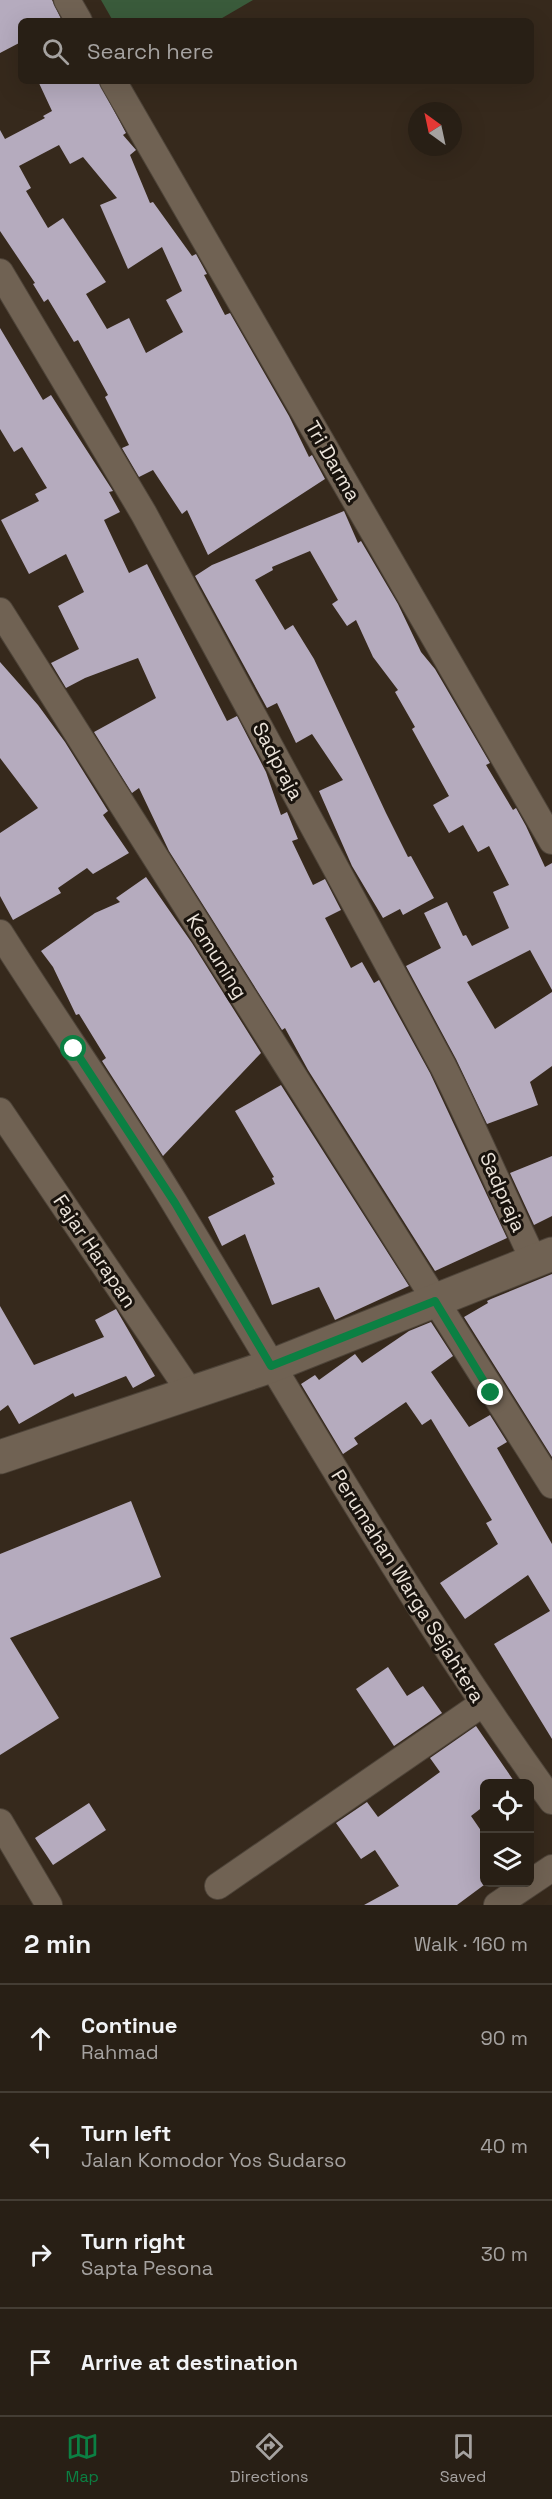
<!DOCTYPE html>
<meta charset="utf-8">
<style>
body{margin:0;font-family:"Space Grotesk",sans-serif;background:#30271e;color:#f1f3f6}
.controls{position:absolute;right:18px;bottom:18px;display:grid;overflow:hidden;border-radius:9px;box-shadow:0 6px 24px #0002}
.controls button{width:54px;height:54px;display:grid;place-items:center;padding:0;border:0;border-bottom:2px solid #443d34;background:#281f15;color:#f1f3f6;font:30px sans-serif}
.compass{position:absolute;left:408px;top:102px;width:54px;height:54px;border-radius:50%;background:#281f15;box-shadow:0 6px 24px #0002;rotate:327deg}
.stop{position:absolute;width:18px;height:18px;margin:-14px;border:4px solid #0b8043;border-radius:50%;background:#fff}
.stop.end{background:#0b8043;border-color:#fff;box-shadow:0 2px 6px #0008}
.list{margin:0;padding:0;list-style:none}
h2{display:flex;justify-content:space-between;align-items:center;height:78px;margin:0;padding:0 24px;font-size:26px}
h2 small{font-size:20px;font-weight:400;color:#a5a2a0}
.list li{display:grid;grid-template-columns:39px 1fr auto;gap:18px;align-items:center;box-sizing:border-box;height:108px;padding:0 24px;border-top:2px solid #443d34}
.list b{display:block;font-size:22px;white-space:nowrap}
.list p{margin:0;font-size:20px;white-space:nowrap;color:#a5a2a0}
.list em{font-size:20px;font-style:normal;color:#a5a2a0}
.icon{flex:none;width:33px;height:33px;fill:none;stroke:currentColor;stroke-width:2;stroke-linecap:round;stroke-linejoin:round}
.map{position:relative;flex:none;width:552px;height:1905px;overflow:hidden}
.search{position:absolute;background:#281f15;box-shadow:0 6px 24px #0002;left:18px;right:18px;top:18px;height:66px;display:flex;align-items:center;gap:15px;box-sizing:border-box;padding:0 21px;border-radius:9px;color:#a5a2a0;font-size:22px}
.sheet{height:510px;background:#281f15}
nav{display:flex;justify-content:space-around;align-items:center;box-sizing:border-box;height:84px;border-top:2px solid #443d34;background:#281f15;font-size:16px;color:#a5a2a0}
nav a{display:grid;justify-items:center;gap:3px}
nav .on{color:#0b8043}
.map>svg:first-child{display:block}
.green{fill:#3a5b3b}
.building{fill:#b5abbe;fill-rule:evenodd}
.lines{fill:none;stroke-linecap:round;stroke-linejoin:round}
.minor-casing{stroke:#4e4439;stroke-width:28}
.tertiary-casing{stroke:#4e4439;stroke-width:35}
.minor{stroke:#706253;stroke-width:26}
.tertiary{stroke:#706253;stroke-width:33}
.route{stroke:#0b8043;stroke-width:8}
.labels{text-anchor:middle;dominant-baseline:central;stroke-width:6;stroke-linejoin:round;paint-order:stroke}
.street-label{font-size:20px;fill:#ebe3da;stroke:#19130d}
</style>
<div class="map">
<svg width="552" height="1905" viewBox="0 0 552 1905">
<rect width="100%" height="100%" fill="#36291c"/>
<path class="green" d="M101 0H253L217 21H113Z"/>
<path class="building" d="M0 0H52L62 21H21V42L0 53Z
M38 81H98L126 133 123 135 136 150 130 155 150 203 153 202 192 256 196 254 207 274 204 275 225 315 230 313 289 416 309 457 312 455 325 479 208 555 187 510 182 514 153 470 139 477 122 448 129 445 105 397 108 395 78 340 74 342 48 299 44 302 33 284 35 283 0 231V130L5 139 45 118 43 116 52 111ZM59 145 70 164 83 157 117 198 100 205 128 269 162 247 182 291 166 300 183 332 146 353 129 318 107 329 86 294 106 282 63 218 48 228 26 191 31 188 19 166Z
M0 328 43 400 51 395 113 491 109 492 120 512 104 520 129 573 147 564 227 721 237 716 266 772 281 815 287 812 298 839 292 841 313 885 325 879 341 910 325 918 351 968 362 962 374 983 379 980 430 1073 507 1238 435 1271 308 1070 285 1028 282 1030 169 851 139 788 132 793 94 732 156 698 138 658 85 678 66 688 51 663 79 649 58 606 84 592 66 554 29 574 1 520 39 501 35 494 47 488 22 447 14 452 0 429Z
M344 511 358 543 361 541 398 604 421 652 435 669 490 763 486 765 513 810 516 808 526 826 545 867 552 863V990L530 950 467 982 495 1029 552 992V1066L530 1082 538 1105 487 1124 456 1059 406 966 441 948 424 913 447 902 463 936 466 935 472 946 509 928 493 892 509 885 489 846 478 852 463 825 449 833 433 805 449 796 412 729 415 727 395 692 398 690 373 657 356 620 347 626 332 604 338 600 310 551 272 567 273 570 255 580 285 630 293 625 314 659 386 813 408 857 411 856 434 898 403 915 400 909 383 918 352 866 319 791 343 780 312 734 296 743 277 703 267 708 195 576 212 565Z
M0 662 38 705 65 742 108 811 103 815 129 853 93 874 87 868 58 888 61 893 13 920 0 896V833L38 808 0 758Z
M146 877 192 943 261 1053 163 1156 102 1061 106 1058 79 1014 76 1015 53 967 41 951 95 913 120 902 116 898Z
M281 1085 409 1286 335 1320 319 1287 272 1305 245 1234 222 1246 208 1217 275 1184 272 1178 274 1177 235 1111Z
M552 1156V1216L534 1225 510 1173Z
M552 1274V1457L464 1317 488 1303 487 1301 491 1299Z
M0 1306 34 1365 104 1337 95 1320 116 1309 155 1376 133 1388 126 1376 75 1397 73 1393 19 1424 8 1405 0 1411Z
M431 1322 453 1356 431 1372 469 1427 490 1415 507 1442 497 1448 552 1544V1739L494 1644 550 1611 528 1575 465 1619 440 1583 498 1544 486 1523 492 1520 431 1419 422 1425 406 1402 354 1438 358 1444 343 1454 301 1384 315 1375 319 1380 355 1354 362 1363 409 1331Z
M131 1501 161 1577 10 1638 59 1718 0 1755V1554Z
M388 1667 407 1696 423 1686 442 1713 394 1746 356 1689Z
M476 1726 516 1784H484V1806L471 1816 484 1835V1885L457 1905H364L399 1886 375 1850 361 1859 336 1823 367 1802 378 1817 440 1772 430 1758Z
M89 1803 106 1830 53 1865 35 1838Z"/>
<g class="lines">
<defs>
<path id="minor" d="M67 0 79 21
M113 81 552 841
M0 272 144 514 443 1066C475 1130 503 1196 534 1261
M0 611 552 1485
M0 933C58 1025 121 1114 177 1207 298 1407 415 1612 552 1801
M0 1111 190 1392
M0 1822 49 1905
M218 1886 482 1704
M497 1905 552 1868"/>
<path id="tertiary" d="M0 1457 271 1366 552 1254"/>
</defs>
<use href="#minor" class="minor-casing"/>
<use href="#tertiary" class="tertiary-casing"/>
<use href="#minor" class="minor"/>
<use href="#tertiary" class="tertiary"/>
</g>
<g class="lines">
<path class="route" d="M74 1049 175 1203 271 1366 435 1301 491 1393"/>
</g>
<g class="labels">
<g class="street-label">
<text transform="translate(333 461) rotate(60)">Tri Darma</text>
<text transform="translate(278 761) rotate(62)">Sadpraja</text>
<text transform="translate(217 956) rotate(58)">Kemuning</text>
<text transform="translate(503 1192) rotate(66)">Sadpraja</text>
<text transform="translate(95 1251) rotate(56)">Fajar Harapan</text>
<text transform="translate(408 1586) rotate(58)">Perumahan Warga Sejahtera</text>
</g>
</g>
</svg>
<div class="controls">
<button><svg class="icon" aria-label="locate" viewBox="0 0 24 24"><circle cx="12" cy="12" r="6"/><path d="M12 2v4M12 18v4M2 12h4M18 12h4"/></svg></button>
<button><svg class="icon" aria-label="layers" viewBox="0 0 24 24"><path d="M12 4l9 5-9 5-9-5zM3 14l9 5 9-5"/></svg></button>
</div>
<svg class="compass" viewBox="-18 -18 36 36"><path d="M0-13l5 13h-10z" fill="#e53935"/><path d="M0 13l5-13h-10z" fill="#a5a2a0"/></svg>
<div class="stop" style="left:74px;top:1049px"></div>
<div class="stop end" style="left:491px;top:1393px"></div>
<div class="search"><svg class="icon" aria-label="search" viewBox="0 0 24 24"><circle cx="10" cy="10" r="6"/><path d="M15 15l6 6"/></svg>Search here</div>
</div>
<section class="sheet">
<h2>2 min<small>Walk · 160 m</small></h2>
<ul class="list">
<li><svg class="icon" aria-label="ahead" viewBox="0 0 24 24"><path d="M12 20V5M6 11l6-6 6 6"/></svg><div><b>Continue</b><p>Rahmad</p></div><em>90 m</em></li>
<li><svg class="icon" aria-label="left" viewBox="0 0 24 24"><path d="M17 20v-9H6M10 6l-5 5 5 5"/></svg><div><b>Turn left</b><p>Jalan Komodor Yos Sudarso</p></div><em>40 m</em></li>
<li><svg class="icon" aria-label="right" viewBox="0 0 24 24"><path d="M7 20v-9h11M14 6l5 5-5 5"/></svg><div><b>Turn right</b><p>Sapta Pesona</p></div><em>30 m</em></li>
<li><svg class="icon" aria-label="arrive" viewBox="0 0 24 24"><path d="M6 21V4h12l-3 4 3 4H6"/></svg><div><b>Arrive at destination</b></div></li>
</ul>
</section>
<nav>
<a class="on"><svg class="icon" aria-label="map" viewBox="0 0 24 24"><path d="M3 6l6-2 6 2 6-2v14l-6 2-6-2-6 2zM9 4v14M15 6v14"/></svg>Map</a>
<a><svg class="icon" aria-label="directions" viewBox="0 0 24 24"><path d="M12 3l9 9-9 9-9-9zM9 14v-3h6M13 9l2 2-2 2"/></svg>Directions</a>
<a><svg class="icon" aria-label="saved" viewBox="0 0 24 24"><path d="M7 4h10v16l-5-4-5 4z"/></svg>Saved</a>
</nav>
